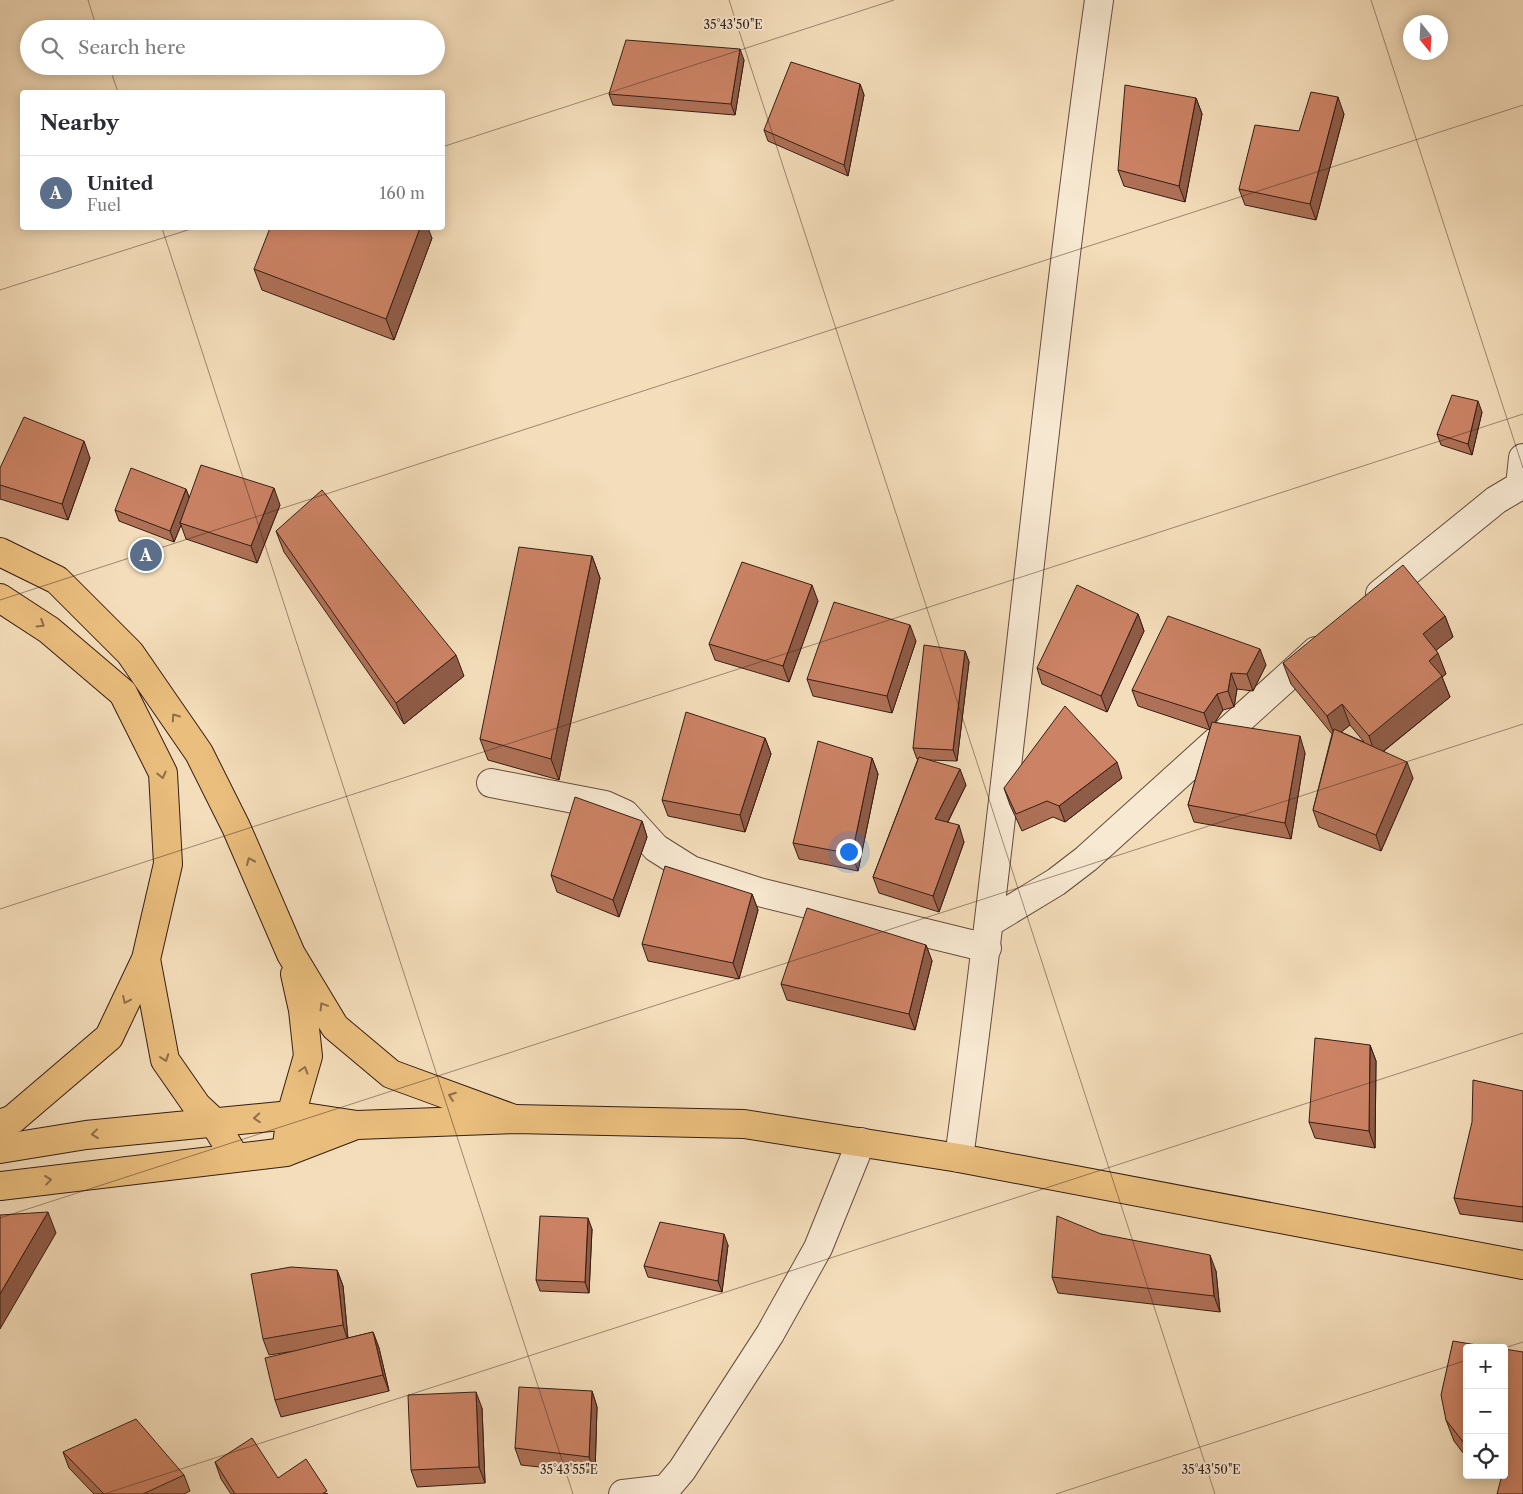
<!DOCTYPE html>
<meta charset="utf-8">
<style>
body{margin:0;font-family:"Libre Caslon Text",serif;background:#f2f2f3;color:#2b2b33}
.controls{position:absolute;right:15px;bottom:15px;display:grid;overflow:hidden;border-radius:5px;box-shadow:0 2px 12px #0003}
.controls button{width:45px;height:45px;display:grid;place-items:center;padding:0;border:0;border-bottom:1px solid #e1e1e2;background:#fff;color:#2b2b33;font:25px sans-serif}
.compass{position:absolute;left:1403px;top:15px;width:45px;height:45px;border-radius:50%;background:#fff;box-shadow:0 2px 12px #0003;rotate:162deg}
.you{position:absolute;left:848px;top:851px;width:18px;height:18px;margin:-12px;border:4px solid #fff;border-radius:50%;background:#1a73e8;box-shadow:0 0 0 8px #1a73e833}
.badge{display:grid;place-items:center;width:32px;height:32px;border-radius:50%;background:#d93025;color:#fff;font-size:16px;font-weight:700}
.pin{position:absolute;translate:-50% -50%;border:2px solid #fff;box-shadow:0 1px 5px #0006}
.list{margin:0;padding:0;list-style:none}
h2{display:flex;justify-content:space-between;align-items:center;height:65px;margin:0;padding:0 20px;font-size:21px}
h2 small{font-size:16px;font-weight:400;color:#7c7c81}
.list li{display:grid;grid-template-columns:32px 1fr auto;gap:15px;align-items:center;box-sizing:border-box;height:75px;padding:0 20px;border-top:1px solid #e1e1e2}
.list b{display:block;font-size:19px;white-space:nowrap}
.list p{margin:0;font-size:16px;white-space:nowrap;color:#7c7c81}
.list em{font-size:16px;font-style:normal;color:#7c7c81}
.icon{flex:none;width:28px;height:28px;fill:none;stroke:currentColor;stroke-width:2;stroke-linecap:round;stroke-linejoin:round}
.map{position:relative;flex:none;width:1523px;height:1494px;overflow:hidden}
.search{position:absolute;background:#fff;box-shadow:0 2px 12px #0003;left:20px;top:20px;width:425px;height:55px;display:flex;align-items:center;gap:12px;box-sizing:border-box;padding:0 18px;border-radius:28px;color:#7c7c81;font-size:19px}
.panel{position:absolute;background:#fff;box-shadow:0 2px 12px #0003;left:20px;top:90px;width:425px;height:140px;border-radius:5px}
.map>svg:first-child{display:block}
.lines{fill:none;stroke-linecap:round;stroke-linejoin:round}
.minor-casing{stroke:#654d3e;stroke-width:30}
.major-casing{stroke:#351d14;stroke-width:30}
.highway-casing{stroke:#351d14;stroke-width:30}
.minor{stroke:#f8e9d2;stroke-width:28}
.major{stroke:#eabe7d;stroke-width:28}
.highway{stroke:#eabe7d;stroke-width:28}
.wall{fill:#af7157;stroke:#351d14;fill-rule:evenodd}
.shaded-wall{fill:#8f5c47;stroke:#351d14}
.building{fill:#cc8365;stroke:#351d14}
.oneway{stroke:#906e48}
.ticks{fill:none;stroke:#351d14;stroke-width:1;stroke-opacity:0.45}
.ticks-label{font-size:12px;text-anchor:middle;fill:#351d14;stroke:#f8e9d2;stroke-width:4;stroke-linejoin:round;paint-order:stroke}
</style>
<div class="map">
<svg width="1523" height="1494" viewBox="0 0 1523 1494">
<rect width="100%" height="100%" fill="#f4ddba"/>
<filter id="stains"><feTurbulence type="fractalNoise" baseFrequency=".004" numOctaves="4"/><feColorMatrix values="0 0 0 0 .2 0 0 0 0 .09 0 0 0 0 .02 0 0 0 .5 -.17"/></filter>
<radialGradient id="worn" r=".72"><stop offset=".6" stop-color="#630" stop-opacity="0"/><stop offset="1" stop-color="#630" stop-opacity=".3"/></radialGradient>
<g class="lines">
<defs>
<path id="minor" d="M1520 486 1523 458
M1380 594 1496 500 1523 484
M491 783 605 805 625 814 656 848 691 870 759 892 987 948
M990 922 1056 882 1086 859 1316 651
M959 1158C1011 773 1045 385 1099 0
M623 1494 666 1489 682 1470 770 1334 818 1248 861 1142"/>
<path id="major" d="M0 1149 86 1135 291 1115 357 1125 514 1119 744 1124 959 1158 1523 1265
M0 1186 286 1152 356 1125"/>
<path id="highway" d="M0 552 57 580 130 653 199 753 236 827 291 954 335 1027 391 1074 514 1119
M0 598 49 630 123 693 163 773 168 864 146 959 109 1037 13 1119 0 1124
M146 959 165 1060 197 1106 213 1121 235 1157
M286 1152 291 1115 308 1056 303 1010 295 974"/>
</defs>
<use href="#minor" class="minor-casing"/>
<use href="#major" class="major-casing"/>
<use href="#highway" class="highway-casing"/>
<use href="#minor" class="minor"/>
<use href="#major" class="major"/>
<use href="#highway" class="highway"/>
</g>
<path class="wall" d="M744 60 735 115 613 105 609 94Z
M860 84 864 95 848 176 768 141 764 130Z
M1196 98 1202 114 1185 202 1124 186 1118 170Z
M1344 114 1316 220 1245 205 1239 189 1299 131Z
M432 238 394 340 262 290 254 269Z
M1482 412 1472 455 1441 445 1437 434Z
M90 458 68 520 0 499V468Z
M186 489 189 497 280 505 257 563 186 539 181 525 174 542 119 521 115 510Z
M276 531 464 676 404 724 284 552Z
M592 556 600 578 559 780 488 760 480 739Z
M818 601 789 682 715 660 709 644Z
M1138 614 1144 631 1107 712 1042 684 1037 668Z
M1445 616 1453 637 1436 650 1446 674 1442 677 1450 697 1384 751 1413 778 1381 851 1319 827 1313 810 1332 734 1291 684 1283 663ZM1350 725 1364 742 1341 732Z
M916 641 892 713 813 696 807 679Z
M965 651 969 662 957 761 928 760 966 785 948 822 964 842 939 912 879 893 873 877 918 759H917L913 748Z
M1266 665 1253 691 1237 689 1234 707 1223 710 1215 722 1305 753 1291 839 1194 822 1188 805 1210 730 1138 706 1132 690Z
M765 738 771 754 745 832 668 816 662 800Z
M872 758 878 774 858 871 799 859 793 843Z
M1122 778 1065 822 1053 817 1022 831 1010 805 1004 788Z
M642 821 647 837 619 917 557 892 551 875Z
M752 894 758 910 739 979 648 961 642 944Z
M926 945 932 961 915 1030 787 1000 781 984Z
M1370 1045 1376 1061 1375 1148 1315 1138 1309 1122Z
M1523 1091V1222L1460 1214 1454 1198Z
M592 1229 589 1293 540 1291 536 1280Z
M1101 1234 1216 1271 1220 1312 1058 1293 1052 1277Z
M728 1245 722 1292 648 1277 644 1266Z
M337 1270 343 1286 348 1338 373 1332 379 1348 389 1391 281 1417 275 1400 295 1351 269 1355 263 1339Z
M1467 1348V1458L1454 1441 1446 1420Z
M1504 1349 1523 1494 1501 1479 1488 1475H1504Z
M592 1391 597 1407 595 1473 521 1465 515 1448Z
M482 1408 485 1483 417 1487 411 1470Z
M63 1452 184 1475 190 1491 184 1494H94L69 1468Z
M215 1462 278 1478 328 1494H231L221 1479Z"/>
<path class="shaded-wall" d="M740 49 744 60 735 115 731 104Z
M860 84 864 95 848 176 844 165Z
M1338 97 1344 114 1316 220 1310 204Z
M1196 98 1202 114 1185 202 1179 186Z
M420 228H428L432 238 394 340 386 319Z
M1478 401 1482 412 1472 455 1468 444Z
M84 441 90 458 68 520 62 504Z
M274 488 280 505 257 563 251 546Z
M186 489 190 500 180 523 181 525 174 542 170 531Z
M592 556 600 578 559 780 551 759Z
M812 585 818 601 789 682 783 666Z
M1138 614 1144 631 1107 712 1101 696Z
M1445 616 1453 637 1430 655 1423 634Z
M910 625 916 641 892 713 887 696Z
M1260 649 1266 665 1253 691 1247 674Z
M965 651 969 662 957 761 953 750Z
M1438 653 1446 674 1442 677 1450 697 1376 757 1369 736 1429 661Z
M456 655 464 676 404 724 396 703Z
M1231 673 1237 689 1234 707 1228 691Z
M1217 694 1223 710 1210 730 1204 713Z
M1342 704 1350 725 1335 737 1327 716Z
M1300 736 1305 753 1291 839 1285 823Z
M765 738 771 754 745 832 740 815Z
M872 758 878 774 858 871 852 854Z
M1117 762 1122 778 1065 822 1059 806Z
M1407 762 1413 778 1381 851 1376 835Z
M960 769 966 785 941 835 935 819Z
M642 821 647 837 619 917 613 900Z
M959 825 964 842 939 912 933 896Z
M752 894 758 910 739 979 733 963Z
M926 945 932 961 915 1030 909 1014Z
M1370 1045 1376 1061 1375 1148 1369 1131Z
M48 1212 56 1233 0 1329V1294Z
M588 1218 592 1229 589 1293 585 1282Z
M724 1234 728 1245 722 1292 718 1281Z
M1210 1255 1216 1271 1220 1312 1214 1296Z
M337 1270 343 1286 348 1341 343 1325Z
M373 1332 379 1348 389 1391 383 1375Z
M592 1391 597 1407 595 1473 589 1457Z
M476 1392 482 1408 485 1483 479 1467Z"/>
<path class="building" d="M626 40 740 49 731 104 609 94Z
M791 62 860 84 844 165 764 130Z
M1125 85 1196 98 1179 186 1118 170Z
M1311 92 1338 97 1310 204 1239 189 1255 125 1299 131Z
M270 228H420L386 319 254 269Z
M1452 395 1478 401 1468 444 1437 434Z
M24 417 84 441 62 504 0 485V468Z
M201 465 274 488 251 546 180 523Z
M131 468 186 489 170 531 115 510Z
M322 490 456 655 396 703 276 531Z
M519 547 592 556 551 759 480 739Z
M742 562 812 585 783 666 709 644Z
M1403 565 1445 616 1423 634 1438 653 1429 661 1442 676 1369 736 1342 704 1327 716 1283 663Z
M1077 585 1138 614 1101 696 1037 668Z
M834 602 910 625 887 696 807 679Z
M1168 616 1260 649 1247 674 1231 673 1228 691 1217 694 1204 713 1132 690Z
M924 645 965 651 953 750 913 748Z
M1065 706 1117 762 1059 806 1047 801 1016 814 1004 788Z
M686 712 765 738 740 815 662 800Z
M1212 722 1300 736 1285 823 1188 805Z
M1334 729 1407 762 1376 835 1313 810Z
M818 741 872 758 852 854 793 843Z
M919 757 960 769 935 819 959 825 933 896 873 877Z
M575 797 642 821 613 900 551 875Z
M665 866 752 894 733 963 642 944Z
M807 908 926 945 909 1014 781 984Z
M1315 1038 1370 1045 1369 1131 1309 1122Z
M1473 1080 1523 1091V1207L1454 1198 1472 1122Z
M48 1212 0 1294V1215Z
M540 1216 588 1218 585 1282 536 1280Z
M1057 1216 1101 1234 1210 1255 1214 1296 1052 1277Z
M660 1222 724 1234 718 1281 644 1266Z
M291 1267 337 1270 343 1325 263 1339 251 1274Z
M373 1332 383 1375 275 1400 265 1358Z
M1453 1341 1494 1348H1467V1447L1446 1420 1441 1395Z
M1504 1349 1523 1352V1494H1497L1502 1475H1504V1469L1507 1461 1504 1460Z
M519 1387 592 1391 589 1457 515 1448Z
M476 1392 479 1467 411 1470 408 1395Z
M136 1419 184 1475 143 1494H104L63 1452Z
M252 1438 278 1478 306 1459 327 1491 322 1494H235L215 1462Z"/>
<defs><path id="oneway-chevron" d="M-2-3.5L2.5 0L-2 3.5" fill="none" stroke-width="1.6" stroke-linecap="round" stroke-linejoin="round" transform="scale(1.25)"/></defs>
<g class="oneway">
<use href="#oneway-chevron" transform="translate(41 624) rotate(32)"/>
<use href="#oneway-chevron" transform="translate(175 717) rotate(-125)"/>
<use href="#oneway-chevron" transform="translate(162 775) rotate(77)"/>
<use href="#oneway-chevron" transform="translate(250 861) rotate(-114)"/>
<use href="#oneway-chevron" transform="translate(126 1000) rotate(115)"/>
<use href="#oneway-chevron" transform="translate(323 1006) rotate(-121)"/>
<use href="#oneway-chevron" transform="translate(165 1058) rotate(70)"/>
<use href="#oneway-chevron" transform="translate(304 1070) rotate(-74)"/>
<use href="#oneway-chevron" transform="translate(452 1096) rotate(-160)"/>
<use href="#oneway-chevron" transform="translate(257 1118) rotate(176)"/>
<use href="#oneway-chevron" transform="translate(95 1134) rotate(174)"/>
<use href="#oneway-chevron" transform="translate(48 1180) rotate(-7)"/>
</g>
<path class="ticks" d="M88 0 97 29M729 0 1215 1494M1371 0 1523 468M109 66 118 92M442 147 894 0M162 228 573 1494M0 290 194 228M0 600 1523 105M0 909 1523 414M0 1218 1523 724M1504 1348 1523 1342M104 1494 1523 1033M1056 1494 1467 1360"/>
<g class="ticks-label">
<text x="733" y="29">35°43'50"E</text>
<text x="569" y="1474">35°43'55"E</text>
<text x="1211" y="1474">35°43'50"E</text>
</g>
<rect width="100%" height="100%" filter="url(#stains)"/>
<rect width="100%" height="100%" fill="url(#worn)"/>
</svg>
<div class="controls">
<button>+</button>
<button>−</button>
<button><svg class="icon" aria-label="locate" viewBox="0 0 24 24"><circle cx="12" cy="12" r="6"/><path d="M12 2v4M12 18v4M2 12h4M18 12h4"/></svg></button>
</div>
<svg class="compass" viewBox="-18 -18 36 36"><path d="M0-13l5 13h-10z" fill="#e53935"/><path d="M0 13l5-13h-10z" fill="#7c7c81"/></svg>
<div class="you"></div>
<div class="pin badge" style="left:146px;top:555px;background:#5c6f8a">A</div>
<div class="search"><svg class="icon" aria-label="search" viewBox="0 0 24 24"><circle cx="10" cy="10" r="6"/><path d="M15 15l6 6"/></svg>Search here</div>
<section class="panel">
<h2>Nearby<small></small></h2>
<ul class="list">
<li><span class="badge" style="background:#5c6f8a">A</span><div><b>United</b><p>Fuel</p></div><em>160 m</em></li>
</ul>
</section>
</div>
